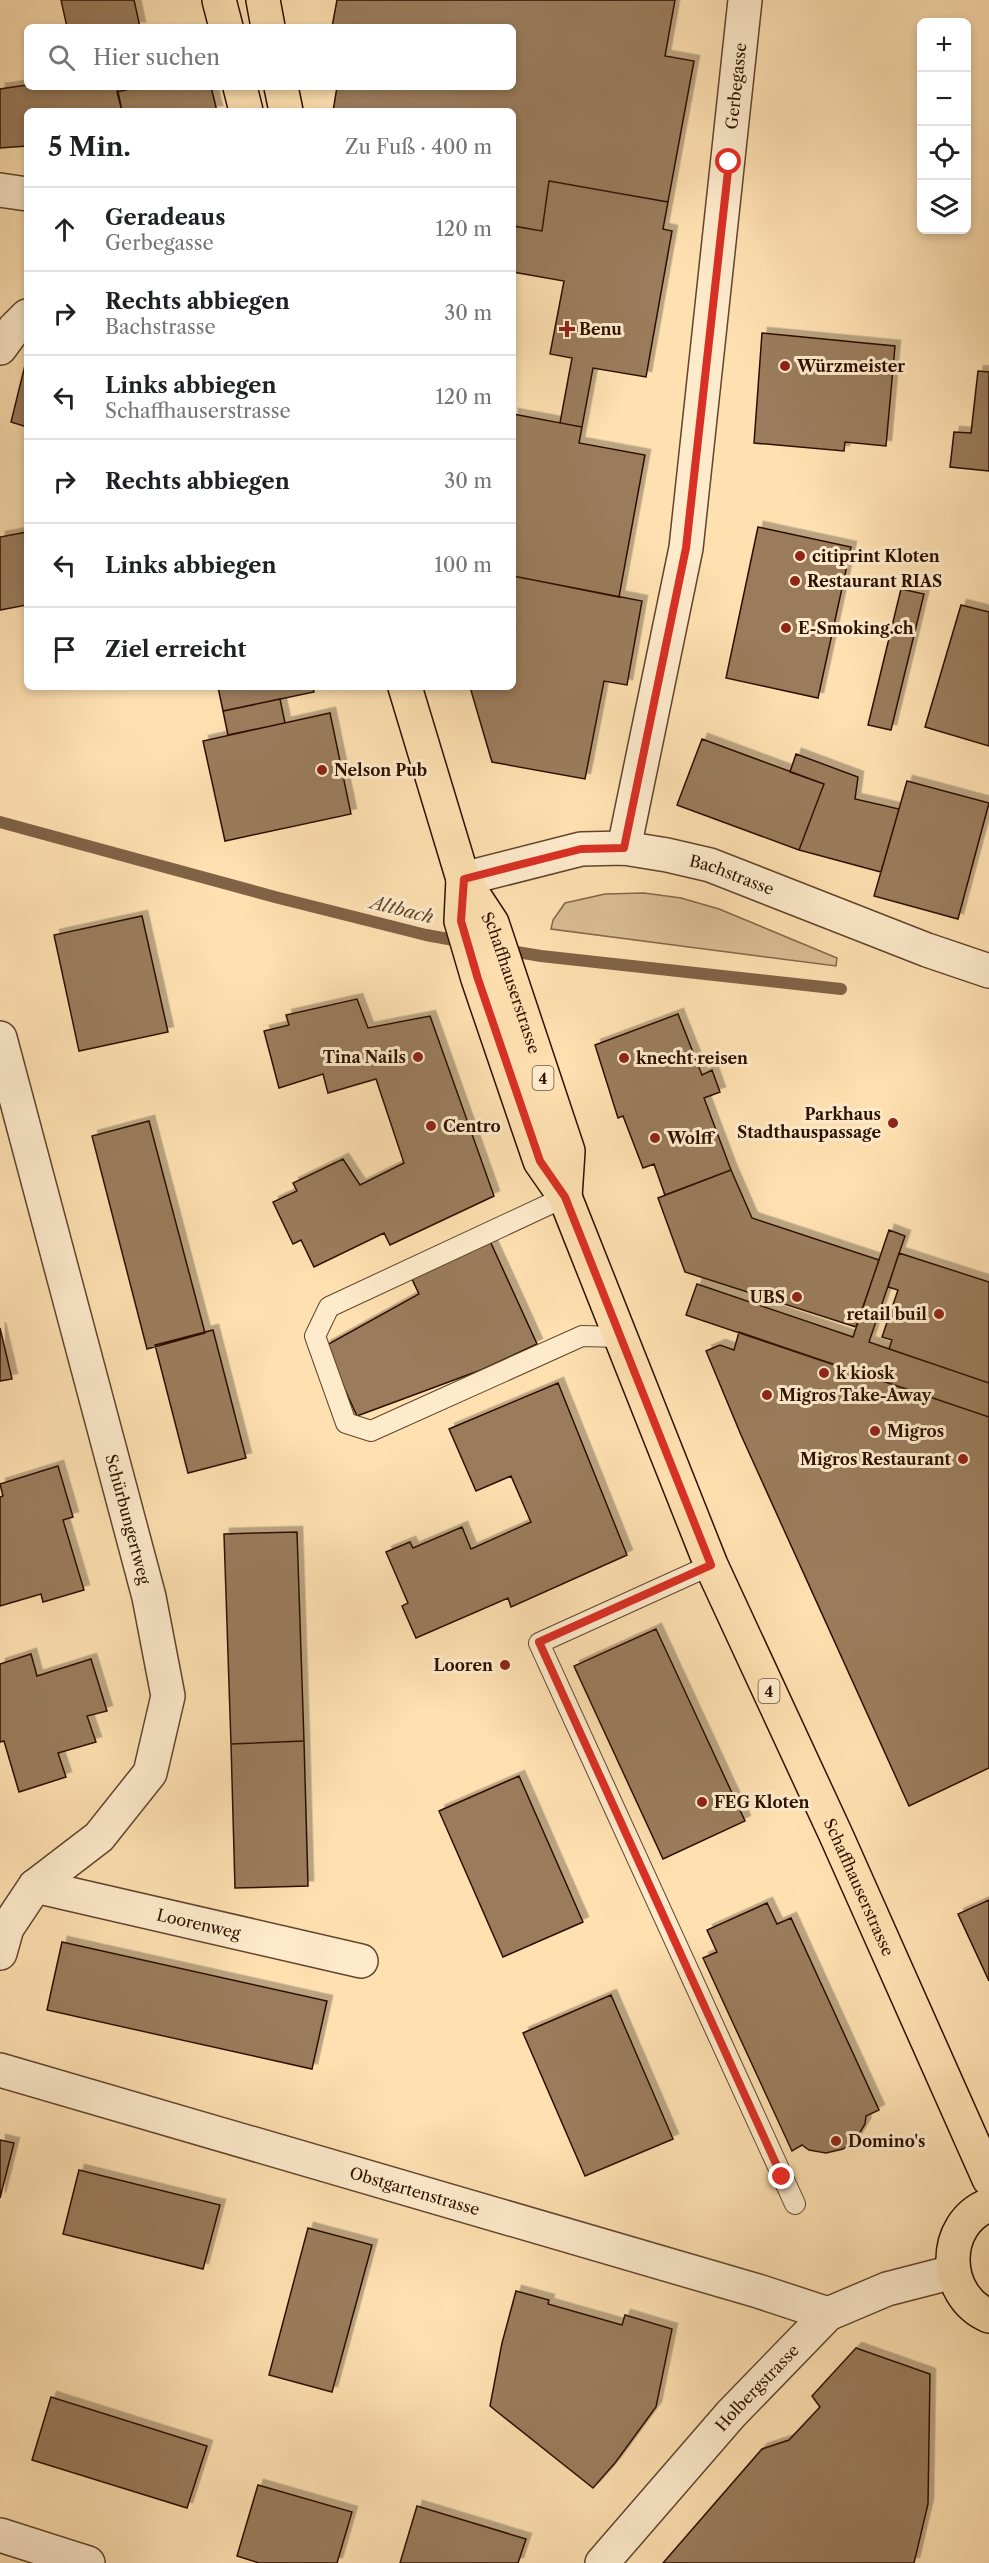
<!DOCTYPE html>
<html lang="de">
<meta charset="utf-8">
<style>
body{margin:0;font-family:"Libre Caslon Text",serif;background:#f2f2f2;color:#202124}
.controls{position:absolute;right:18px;top:18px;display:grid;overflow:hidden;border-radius:9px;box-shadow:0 3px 9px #0003}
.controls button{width:54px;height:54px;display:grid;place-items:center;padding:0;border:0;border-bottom:2px solid #e0e0e0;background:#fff;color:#202124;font:30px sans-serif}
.stop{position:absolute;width:18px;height:18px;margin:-14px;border:4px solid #d93025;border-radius:50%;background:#fff}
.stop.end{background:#d93025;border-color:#fff;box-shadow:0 2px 6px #0008}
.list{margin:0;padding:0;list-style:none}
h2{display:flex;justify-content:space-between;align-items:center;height:78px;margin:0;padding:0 24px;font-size:26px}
h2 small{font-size:20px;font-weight:400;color:#757577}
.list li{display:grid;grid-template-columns:39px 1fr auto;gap:18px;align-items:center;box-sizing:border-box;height:84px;padding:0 24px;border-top:2px solid #e0e0e0}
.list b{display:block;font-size:22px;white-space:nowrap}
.list p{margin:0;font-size:20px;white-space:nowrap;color:#757577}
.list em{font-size:20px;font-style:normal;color:#757577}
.icon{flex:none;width:33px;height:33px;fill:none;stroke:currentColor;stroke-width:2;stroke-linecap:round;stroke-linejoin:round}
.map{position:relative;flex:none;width:989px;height:2563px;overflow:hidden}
.search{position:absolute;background:#fff;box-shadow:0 3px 9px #0003;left:24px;top:24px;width:492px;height:66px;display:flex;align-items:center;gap:15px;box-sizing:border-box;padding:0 21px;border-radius:9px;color:#757577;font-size:22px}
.panel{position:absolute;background:#fff;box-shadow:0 3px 9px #0003;left:24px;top:108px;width:492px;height:582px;border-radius:9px}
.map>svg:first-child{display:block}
.green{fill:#dabd93;stroke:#84664a;stroke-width:1.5}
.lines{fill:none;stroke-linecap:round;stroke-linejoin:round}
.stream{stroke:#806246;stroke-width:12}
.building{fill:#9a7c5c;stroke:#2d1000;stroke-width:1.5;filter:url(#shadow)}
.service-casing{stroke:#61442c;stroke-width:22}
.minor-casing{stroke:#61442c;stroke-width:36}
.primary-casing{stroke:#2d1000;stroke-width:36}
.service{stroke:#feebcc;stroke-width:20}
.minor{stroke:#feebcc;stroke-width:33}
.primary{stroke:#fee0b1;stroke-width:33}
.route{stroke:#d93025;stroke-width:8}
.poi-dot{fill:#8f2418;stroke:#feebcc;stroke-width:2}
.labels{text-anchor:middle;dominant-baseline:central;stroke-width:6;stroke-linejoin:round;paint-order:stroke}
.shield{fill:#feebcc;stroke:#6c523d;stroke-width:1.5}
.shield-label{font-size:15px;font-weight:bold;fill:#2d1000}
.street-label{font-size:16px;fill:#2d1000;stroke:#feebcc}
.poi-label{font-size:16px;font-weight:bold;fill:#2d1000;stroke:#feebcc;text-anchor:start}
.water-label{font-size:18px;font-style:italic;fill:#64472f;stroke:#feebcc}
</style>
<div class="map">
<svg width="989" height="2563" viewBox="0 0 989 2563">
<defs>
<filter id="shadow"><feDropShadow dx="5.5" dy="-5.5" stdDeviation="0" flood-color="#0004"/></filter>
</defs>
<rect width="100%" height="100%" fill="#fee0b1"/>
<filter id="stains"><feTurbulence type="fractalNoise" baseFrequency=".00333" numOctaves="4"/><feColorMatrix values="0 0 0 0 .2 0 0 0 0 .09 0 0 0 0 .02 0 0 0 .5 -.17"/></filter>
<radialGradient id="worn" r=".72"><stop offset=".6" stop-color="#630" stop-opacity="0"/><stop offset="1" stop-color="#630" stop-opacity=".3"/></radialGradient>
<path class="green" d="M644 893 681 898 719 909 837 958 836 966 551 929 553 920 565 903 605 894Z"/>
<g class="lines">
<path class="stream" d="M0 822 275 897 426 935 465 942
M505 950 541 956 841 989"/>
</g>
<path class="building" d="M61 0H134L140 27H67Z
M337 0H675L665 56 694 61 668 202 549 181 542 231 513 226V111H333L337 87H513V27H332Z
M27 85 117 87 122 111H27V146L0 148V89Z
M137 87H211L217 111H122L117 92Z
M549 181 668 202 663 229 672 231 646 377 593 368 582 427 560 423 572 358 550 354 564 281 513 272V226L542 231Z
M762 333 895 346 886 446 845 442 844 451 754 443Z
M27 357V427L11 422Z
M978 371 989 372V471L950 467 954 432 971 433Z
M513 414 582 427 579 443 645 455 619 597 513 576Z
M758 527 851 547 818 698 726 678Z
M27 532V605L0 610V537Z
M513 576 642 601 627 685 604 681 585 779 492 762 470 687H513Z
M901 589 924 594 891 730 868 725Z
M961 605 989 612V746L925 727Z
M218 687H313L314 692 223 711Z
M280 699 285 723 228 735 223 711Z
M330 713 351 814 225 841 203 741Z
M702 739 824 784 799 850 677 805Z
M796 754 858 777 855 799 899 809 881 872 799 850 824 784 790 772Z
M907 781 989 803 958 919 874 896Z
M142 916 168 1032 79 1051 54 935Z
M357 999 368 1028 430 1016 494 1196 390 1245 384 1233 314 1267 301 1240 293 1244 273 1202 297 1191 293 1183 343 1159 360 1185 404 1163 376 1079 328 1093 323 1074 279 1088 264 1031 289 1025 286 1015Z
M678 1014 702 1075 712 1070 720 1092 704 1098 731 1170 665 1195 654 1164 643 1168 623 1116 618 1118 595 1045Z
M149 1121 205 1333 147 1349 92 1136Z
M731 1170 752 1218 879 1260 856 1327 685 1272 658 1198Z
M889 1230 905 1236 869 1342 989 1383V1417L686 1315 697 1284 853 1337Z
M490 1241 537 1344 481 1370 357 1416 325 1346 419 1294 411 1277Z
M899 1253 989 1282V1383L889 1349 892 1340 882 1337 898 1290 888 1287Z
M0 1328 12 1379 0 1381Z
M213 1330 246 1458 188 1473 155 1345Z
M739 1332 989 1417V1768L909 1806 741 1435 706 1351 720 1345 734 1350Z
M558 1383 627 1555 511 1607 508 1598 416 1638 402 1606 408 1603 386 1552 410 1542 413 1548 462 1527 471 1549 531 1522 511 1476 476 1491 449 1429Z
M58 1466 73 1517 63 1520 84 1590 43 1602 41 1594 0 1606V1497L3 1496 0 1484Z
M297 1532 304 1741 231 1744 224 1534Z
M656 1629 745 1821 663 1859 574 1666Z
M31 1654 37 1676 91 1659 107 1711 87 1716 96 1742 58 1753 66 1777 19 1792 4 1741 0 1742V1664Z
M304 1741 308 1886 235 1888 231 1744Z
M519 1776 583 1922 503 1957 439 1811Z
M989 1900V1981L958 1914Z
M767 1903 777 1924 791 1918 879 2110 866 2116 865 2124 856 2139 843 2149 826 2153 809 2150 802 2145 792 2151 703 1958 717 1952 707 1930Z
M62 1942 327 2001 312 2069 47 2010Z
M611 1995 673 2139 585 2176 523 2033Z
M0 2140 14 2143 0 2198Z
M79 2170 220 2205 203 2269 63 2234Z
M308 2228 372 2245 332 2392 269 2375Z
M516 2291 549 2300 548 2304 622 2325 625 2315 672 2329 656 2407 615 2463 593 2488 490 2406 502 2343Z
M856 2348 930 2374 928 2504 914 2563H663L762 2449 789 2440 820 2407 812 2396Z
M51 2397 207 2446 187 2508 32 2460Z
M258 2485 352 2512 337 2563H259L237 2556Z
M417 2506 526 2539 518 2563H400Z"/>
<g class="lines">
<defs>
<path id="service" d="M565 1197 329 1307 315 1336 346 1423 371 1431 582 1336 620 1337
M711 1565 539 1643 795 2204"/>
<g id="minor">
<path d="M0 190 27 194"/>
<path d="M0 348 14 329 27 316"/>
<path id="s1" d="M624 848 686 548 745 0"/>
<path id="s2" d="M463 879 581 849 624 848 667 855 710 865 927 950 989 971"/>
<path id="s3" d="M0 1038 149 1597 168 1696 150 1773 99 1837 35 1886 7 1928 0 1953"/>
<path id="s4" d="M35 1886 361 1961"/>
<path id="s5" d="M0 2070 758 2291 828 2314"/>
<path d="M0 2535 88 2563"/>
<path id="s6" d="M602 2563 731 2414 828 2314 887 2289 953 2272"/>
</g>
<g id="primary">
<path d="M219 0 226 27"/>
<path d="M263 0 268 27"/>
<path d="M240 87 246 111"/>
<path d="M281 87 286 111"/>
<path id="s7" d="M405 687 463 879 492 923 568 1151 565 1197"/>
<path id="s8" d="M463 879 461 921 478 979 540 1161 565 1197 711 1565 836 1835 989 2179"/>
<path d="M989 2205C940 2224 942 2296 989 2316"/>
</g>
</defs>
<use href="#service" class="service-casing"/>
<use href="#minor" class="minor-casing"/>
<use href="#primary" class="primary-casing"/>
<use href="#service" class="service"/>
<use href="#minor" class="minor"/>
<use href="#primary" class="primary"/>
</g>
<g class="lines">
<path class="route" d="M729 162 686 548 624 848 581 849 464 879 461 921 478 979 540 1161 565 1197 711 1565 539 1642 782 2177"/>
</g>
<g class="poi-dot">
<path d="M564 320h6v6h6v6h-6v6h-6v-6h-6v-6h6z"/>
<circle cx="785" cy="366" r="6"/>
<circle cx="800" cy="556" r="6"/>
<circle cx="795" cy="581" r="6"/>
<circle cx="786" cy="628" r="6"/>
<circle cx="322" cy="770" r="6"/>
<circle cx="418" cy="1057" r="6"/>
<circle cx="624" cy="1058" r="6"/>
<circle cx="893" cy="1123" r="6"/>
<circle cx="431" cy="1126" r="6"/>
<circle cx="655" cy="1138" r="6"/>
<circle cx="797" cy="1297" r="6"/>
<circle cx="939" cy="1314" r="6"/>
<circle cx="824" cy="1373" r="6"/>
<circle cx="767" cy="1395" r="6"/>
<circle cx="875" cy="1431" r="6"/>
<circle cx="963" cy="1459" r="6"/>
<circle cx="505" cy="1665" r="6"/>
<circle cx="702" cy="1802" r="6"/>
<circle cx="836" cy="2141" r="6"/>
</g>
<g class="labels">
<g class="shield">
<rect x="532.5" y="1066" width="21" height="24" rx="4.5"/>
<rect x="758.5" y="1679" width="21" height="24" rx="4.5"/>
</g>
<g class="shield-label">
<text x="543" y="1078">4</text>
<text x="769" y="1691">4</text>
</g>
<g class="street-label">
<text stroke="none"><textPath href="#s1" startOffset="771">Gerbegasse</textPath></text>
<text stroke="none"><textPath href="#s2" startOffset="276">Bachstrasse</textPath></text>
<text stroke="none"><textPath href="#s7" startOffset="316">Schaffhauserstrasse</textPath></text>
<text stroke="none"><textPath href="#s3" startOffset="498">Schürbungertweg</textPath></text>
<text stroke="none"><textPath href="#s8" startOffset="1089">Schaffhauserstrasse</textPath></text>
<text stroke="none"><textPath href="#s4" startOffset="168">Loorenweg</textPath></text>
<text stroke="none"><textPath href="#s5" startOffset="432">Obstgartenstrasse</textPath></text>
<text stroke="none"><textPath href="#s6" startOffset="234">Holbergstrasse</textPath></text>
</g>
<g class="poi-label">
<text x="579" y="329">Benu</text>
<text x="797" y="366">Würzmeister</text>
<text x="812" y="556">citiprint Kloten</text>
<text x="807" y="581">Restaurant RIAS</text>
<text x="798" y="628">E-Smoking.ch</text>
<text x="334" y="770">Nelson Pub</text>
<text x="406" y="1057" text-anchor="end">Tina Nails</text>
<text x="636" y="1058">knecht reisen</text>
<text x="881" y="1114" text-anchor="end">Parkhaus<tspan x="881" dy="18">Stadthauspassage</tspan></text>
<text x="443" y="1126">Centro</text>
<text x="667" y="1138">Wolff</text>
<text x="785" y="1297" text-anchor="end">UBS</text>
<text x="927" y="1314" text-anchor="end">retail buil</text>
<text x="836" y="1373">k kiosk</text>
<text x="779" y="1395">Migros Take-Away</text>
<text x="887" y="1431">Migros</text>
<text x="951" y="1459" text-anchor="end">Migros Restaurant</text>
<text x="493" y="1665" text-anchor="end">Looren</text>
<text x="714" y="1802">FEG Kloten</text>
<text x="848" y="2141">Domino's</text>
</g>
<g class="water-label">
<text transform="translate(402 910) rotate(14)">Altbach</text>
</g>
</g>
<rect width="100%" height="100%" filter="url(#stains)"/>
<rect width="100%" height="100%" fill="url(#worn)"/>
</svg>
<div class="controls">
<button>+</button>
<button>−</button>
<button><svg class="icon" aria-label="locate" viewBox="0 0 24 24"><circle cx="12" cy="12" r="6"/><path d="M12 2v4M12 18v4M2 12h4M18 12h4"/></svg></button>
<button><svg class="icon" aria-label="layers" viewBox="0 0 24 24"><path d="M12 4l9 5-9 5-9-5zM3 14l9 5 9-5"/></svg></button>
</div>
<div class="stop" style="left:729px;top:162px"></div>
<div class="stop end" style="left:782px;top:2177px"></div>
<div class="search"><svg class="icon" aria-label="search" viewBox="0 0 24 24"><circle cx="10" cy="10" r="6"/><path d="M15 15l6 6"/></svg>Hier suchen</div>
<section class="panel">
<h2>5 Min.<small>Zu Fuß · 400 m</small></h2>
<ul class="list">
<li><svg class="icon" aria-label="ahead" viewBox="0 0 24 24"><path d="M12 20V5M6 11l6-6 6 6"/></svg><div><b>Geradeaus</b><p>Gerbegasse</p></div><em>120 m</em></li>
<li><svg class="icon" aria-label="right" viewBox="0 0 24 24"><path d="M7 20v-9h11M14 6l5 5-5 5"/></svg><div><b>Rechts abbiegen</b><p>Bachstrasse</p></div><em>30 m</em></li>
<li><svg class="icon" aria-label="left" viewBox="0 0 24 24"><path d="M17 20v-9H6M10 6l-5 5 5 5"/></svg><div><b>Links abbiegen</b><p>Schaffhauserstrasse</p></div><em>120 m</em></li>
<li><svg class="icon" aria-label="right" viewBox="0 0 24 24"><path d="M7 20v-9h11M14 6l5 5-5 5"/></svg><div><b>Rechts abbiegen</b></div><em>30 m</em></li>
<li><svg class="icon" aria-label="left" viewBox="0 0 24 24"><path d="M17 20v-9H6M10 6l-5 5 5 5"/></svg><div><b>Links abbiegen</b></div><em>100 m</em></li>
<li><svg class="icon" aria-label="arrive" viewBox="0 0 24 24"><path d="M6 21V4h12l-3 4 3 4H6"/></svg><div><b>Ziel erreicht</b></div></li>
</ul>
</section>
</div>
